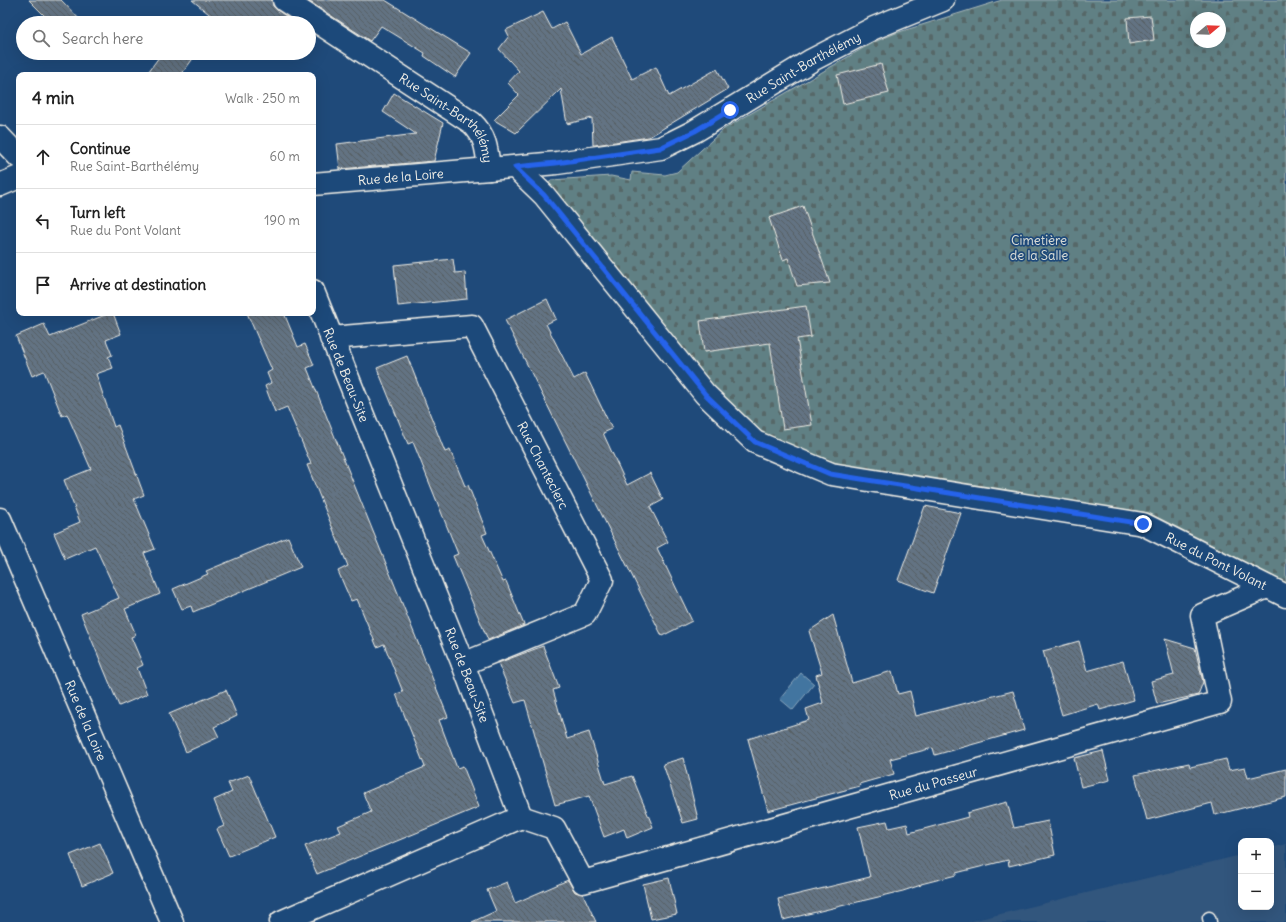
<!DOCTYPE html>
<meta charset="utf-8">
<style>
body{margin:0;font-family:Delius,sans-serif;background:#f6f6f6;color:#222}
.controls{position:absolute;right:12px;bottom:12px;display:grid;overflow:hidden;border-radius:8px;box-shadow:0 4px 16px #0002}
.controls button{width:36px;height:36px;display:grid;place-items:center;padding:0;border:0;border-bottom:1px solid #e0e0e0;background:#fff;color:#222;font:20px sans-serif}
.compass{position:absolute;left:1190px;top:12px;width:36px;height:36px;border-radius:50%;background:#fff;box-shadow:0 4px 16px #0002;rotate:71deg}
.stop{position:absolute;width:12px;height:12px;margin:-9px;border:3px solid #2563eb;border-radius:50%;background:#fff}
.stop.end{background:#2563eb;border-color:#fff;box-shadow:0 1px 4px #0008}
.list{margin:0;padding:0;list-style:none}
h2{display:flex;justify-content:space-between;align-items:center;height:52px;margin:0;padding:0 16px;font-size:17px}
h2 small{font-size:13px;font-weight:400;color:#767676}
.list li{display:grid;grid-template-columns:26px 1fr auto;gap:12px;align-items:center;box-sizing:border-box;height:64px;padding:0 16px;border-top:1px solid #e0e0e0}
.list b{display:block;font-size:15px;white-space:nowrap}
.list p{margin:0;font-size:13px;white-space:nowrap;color:#767676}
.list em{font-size:13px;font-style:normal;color:#767676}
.icon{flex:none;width:22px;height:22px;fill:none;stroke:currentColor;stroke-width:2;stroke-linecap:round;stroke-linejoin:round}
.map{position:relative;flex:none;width:1286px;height:922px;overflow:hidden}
.search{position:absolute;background:#fff;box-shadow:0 4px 16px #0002;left:16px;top:16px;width:300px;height:44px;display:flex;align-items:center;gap:10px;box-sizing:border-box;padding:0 14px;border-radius:22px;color:#767676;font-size:15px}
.panel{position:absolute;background:#fff;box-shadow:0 4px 16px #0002;left:16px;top:72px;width:300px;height:244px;border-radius:8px}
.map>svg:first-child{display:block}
.built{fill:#33567d}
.cemetery{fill:url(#cemetery-stones);stroke:#aab8b6;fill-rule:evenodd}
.water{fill:#4375a0;stroke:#8aa7bd}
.building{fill:url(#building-back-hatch);stroke:#f4f1e8}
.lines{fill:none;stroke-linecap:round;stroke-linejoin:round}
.lane-casing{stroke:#f4f1e8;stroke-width:15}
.street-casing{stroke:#f4f1e8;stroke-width:25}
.secondary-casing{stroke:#f4f1e8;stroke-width:25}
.lane{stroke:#1f4a7a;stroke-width:12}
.street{stroke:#1f4a7a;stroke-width:22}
.secondary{stroke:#1f4a7a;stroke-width:22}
.route{stroke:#2563eb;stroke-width:5}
.labels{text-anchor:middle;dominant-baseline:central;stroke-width:3.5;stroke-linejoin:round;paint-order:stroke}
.street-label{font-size:13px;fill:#f4f1e8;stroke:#1f4a7a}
.park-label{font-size:13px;fill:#dee0d9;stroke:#1f4a7a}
</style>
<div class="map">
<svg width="1286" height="922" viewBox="0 0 1286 922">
<defs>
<pattern id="cemetery-stones" width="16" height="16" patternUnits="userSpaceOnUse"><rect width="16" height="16" fill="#608084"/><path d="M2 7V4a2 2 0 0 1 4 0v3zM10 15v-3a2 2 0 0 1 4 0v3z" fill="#566768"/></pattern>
<pattern id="building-back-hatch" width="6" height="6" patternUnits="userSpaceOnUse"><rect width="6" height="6" fill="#637383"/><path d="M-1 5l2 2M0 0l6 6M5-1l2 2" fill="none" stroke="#565e64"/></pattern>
</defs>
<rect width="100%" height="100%" fill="#1f4a7a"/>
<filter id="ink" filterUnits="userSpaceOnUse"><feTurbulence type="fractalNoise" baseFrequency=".025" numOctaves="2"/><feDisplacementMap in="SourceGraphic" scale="8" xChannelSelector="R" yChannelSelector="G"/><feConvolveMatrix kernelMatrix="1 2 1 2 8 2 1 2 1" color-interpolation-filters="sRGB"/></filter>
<g filter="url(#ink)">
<path class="built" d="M1286 844V922H968L1241 855V907H1271V848Z"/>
<path class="cemetery" d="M1002 0H1286V583L1149 513 859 471 812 454 767 435 753 427 706 382 549 184 551 180 611 176 631 180 632 172 665 175 677 172 724 129 872 43 896 33ZM1196 18H1220V42H1196Z"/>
<path class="water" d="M801 673 814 684 793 710 780 699Z"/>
<path class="building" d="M29 0H61L83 23H52Z
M192 0H272L273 6 277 10 296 23H220Z
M307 0H385L471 53 455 77 424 56 425 53 381 26 370 41Z
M543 12 552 29 565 22 581 54 612 37 632 79 656 67 669 96 717 69 728 89 649 137 595 145H593L592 118 567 124 561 89 516 133 494 120 519 95 508 83 519 71 499 49 509 36 506 30Z
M1151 16 1154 40 1129 44 1127 18Z
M162 53H197L181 75H146Z
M881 64 889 93 843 104 837 75Z
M394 93 443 123 434 161 340 169 337 144 416 134 383 112Z
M803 206 830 283 797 286 788 258 783 260 769 218Z
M453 259 455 273 465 272 467 299 398 306 394 265Z
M547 299 556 319 546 324 574 379 585 373 612 429 603 433 627 485 650 473 663 500 650 507 668 542 657 548 692 621 662 636 505 320Z
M806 306 811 337 797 339 812 425 783 429 770 343 704 352 700 321Z
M110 313H113L121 334 106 340 112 355 108 357 113 368 96 374 114 427 118 425 144 495 134 499 155 549 144 553 160 594 125 609 136 635 131 637 143 665 137 668 147 694 119 706 81 614 119 598 95 546 65 559 54 533 80 522 64 480 91 469 67 414 62 416 44 371 32 376 16 336 44 324 50 337Z
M247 313H284L298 347 305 344 314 365 307 368 448 717 439 720 457 768 463 766 479 807 317 874 305 846 341 832 338 826 371 812 363 793 425 767 396 694 403 692 384 644 377 647 357 599 351 601 338 571 348 566 307 465 311 464 287 407 275 412 265 386 271 383 267 373 272 370Z
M407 356 445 452 450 450 465 486 468 485 487 533 482 535 503 582 506 581 524 625 488 640 453 556 458 554 413 442 408 444 377 368Z
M925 506 961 513 933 593 898 580Z
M288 537 301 567 193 612 191 606 182 609 173 589 208 574 206 571Z
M833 615 852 683 892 671 898 694 910 691 916 716 1013 691 1024 730 935 755 933 748 890 759 894 774 859 784 860 786 768 811 748 739 809 720 806 709 823 703 816 675 822 673 809 631Z
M1165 639 1195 648 1203 682 1198 695 1157 704 1151 681 1174 675Z
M1079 641 1087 671 1123 661 1134 700 1100 710 1098 704 1062 715 1043 651Z
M543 646 559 688 553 690 567 739 589 732 605 784 632 776 653 827 627 838 624 829 604 837 589 796 555 805 525 700 515 703 498 663Z
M226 690 237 716 214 727 219 737 186 752 169 714Z
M1103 751 1110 780 1081 787 1074 758Z
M683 758 698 819 683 823 663 764Z
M1226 759 1229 770 1245 767 1248 778 1286 769V797L1215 815 1212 803 1147 820 1135 775 1189 763 1190 767Z
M249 775 275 837 229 856 217 829 224 826 214 800 232 792 228 783Z
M1007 802 1014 828 1048 821 1055 855 1009 866 1008 860 956 873V875L921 884V885L903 891 783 920 778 899 870 877 858 827 887 821 889 828 907 824 909 833 968 817 967 813Z
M100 843 113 873 82 886 70 855Z
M669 878 677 914 651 919 643 884Z
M568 880 575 892 583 894 596 922H472L496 911 487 890 507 882 515 903Z"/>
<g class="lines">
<defs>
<path id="lane" d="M1209 918 1210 922"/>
<g id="street">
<path d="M0 137 19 157"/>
<path id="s1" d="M515 167 544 195 705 394 755 442 831 474 1143 524 1286 596"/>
<path id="s2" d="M313 184 489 169"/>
<path d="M0 185 19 177"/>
<path id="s3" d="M331 338 472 326 602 580 585 614 463 664"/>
<path id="s4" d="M0 519 172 922"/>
<path id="s5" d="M521 817 554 828 583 882 1220 702 1202 615 1267 587"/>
<path d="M281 922 521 817 463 664 313 291"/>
</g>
<g id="secondary">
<path id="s6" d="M284 0 472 123C486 136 487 151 489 169L557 163 661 148 695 131 812 60 874 28 943 0"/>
</g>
</defs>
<use href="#lane" class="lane-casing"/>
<use href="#street" class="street-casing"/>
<use href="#secondary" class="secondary-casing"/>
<use href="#lane" class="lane"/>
<use href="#street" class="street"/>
<use href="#secondary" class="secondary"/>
</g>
</g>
<g class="lines" filter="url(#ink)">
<path class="route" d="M730 110 695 131 660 148 556 163 515 167 544 195 705 394 755 442 830 474 1143 524"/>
</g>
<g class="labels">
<g class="street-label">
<text stroke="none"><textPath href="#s6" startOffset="612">Rue Saint-Barthélémy</textPath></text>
<text stroke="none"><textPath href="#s6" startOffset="204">Rue Saint-Barthélémy</textPath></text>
<text stroke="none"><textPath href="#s2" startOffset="88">Rue de la Loire</textPath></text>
<text transform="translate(346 375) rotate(68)">Rue de Beau-Site</text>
<text stroke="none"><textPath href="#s3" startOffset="298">Rue Chanteclerc</textPath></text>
<text stroke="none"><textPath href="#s1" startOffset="846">Rue du Pont Volant</textPath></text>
<text transform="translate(467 675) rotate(69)">Rue de Beau-Site</text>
<text stroke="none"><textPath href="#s4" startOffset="219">Rue de la Loire</textPath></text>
<text stroke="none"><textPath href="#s5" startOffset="460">Rue du Passeur</textPath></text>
</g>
<g class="park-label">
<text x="1039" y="240">Cimetière<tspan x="1039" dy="15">de la Salle</tspan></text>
</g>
</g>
</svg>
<div class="controls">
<button>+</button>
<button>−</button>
</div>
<svg class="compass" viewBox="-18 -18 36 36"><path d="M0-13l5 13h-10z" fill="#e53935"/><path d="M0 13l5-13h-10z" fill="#767676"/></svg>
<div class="stop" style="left:730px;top:110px"></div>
<div class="stop end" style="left:1143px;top:524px"></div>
<div class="search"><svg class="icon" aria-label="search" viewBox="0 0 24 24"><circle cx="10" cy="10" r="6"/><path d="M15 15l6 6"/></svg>Search here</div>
<section class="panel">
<h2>4 min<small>Walk · 250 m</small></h2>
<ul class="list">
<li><svg class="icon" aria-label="ahead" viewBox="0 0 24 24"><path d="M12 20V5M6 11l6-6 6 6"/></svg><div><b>Continue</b><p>Rue Saint-Barthélémy</p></div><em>60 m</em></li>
<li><svg class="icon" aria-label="left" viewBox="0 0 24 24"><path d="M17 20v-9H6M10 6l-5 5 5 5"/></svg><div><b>Turn left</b><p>Rue du Pont Volant</p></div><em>190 m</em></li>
<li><svg class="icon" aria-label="arrive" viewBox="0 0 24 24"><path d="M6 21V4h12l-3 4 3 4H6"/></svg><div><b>Arrive at destination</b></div></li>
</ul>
</section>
</div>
